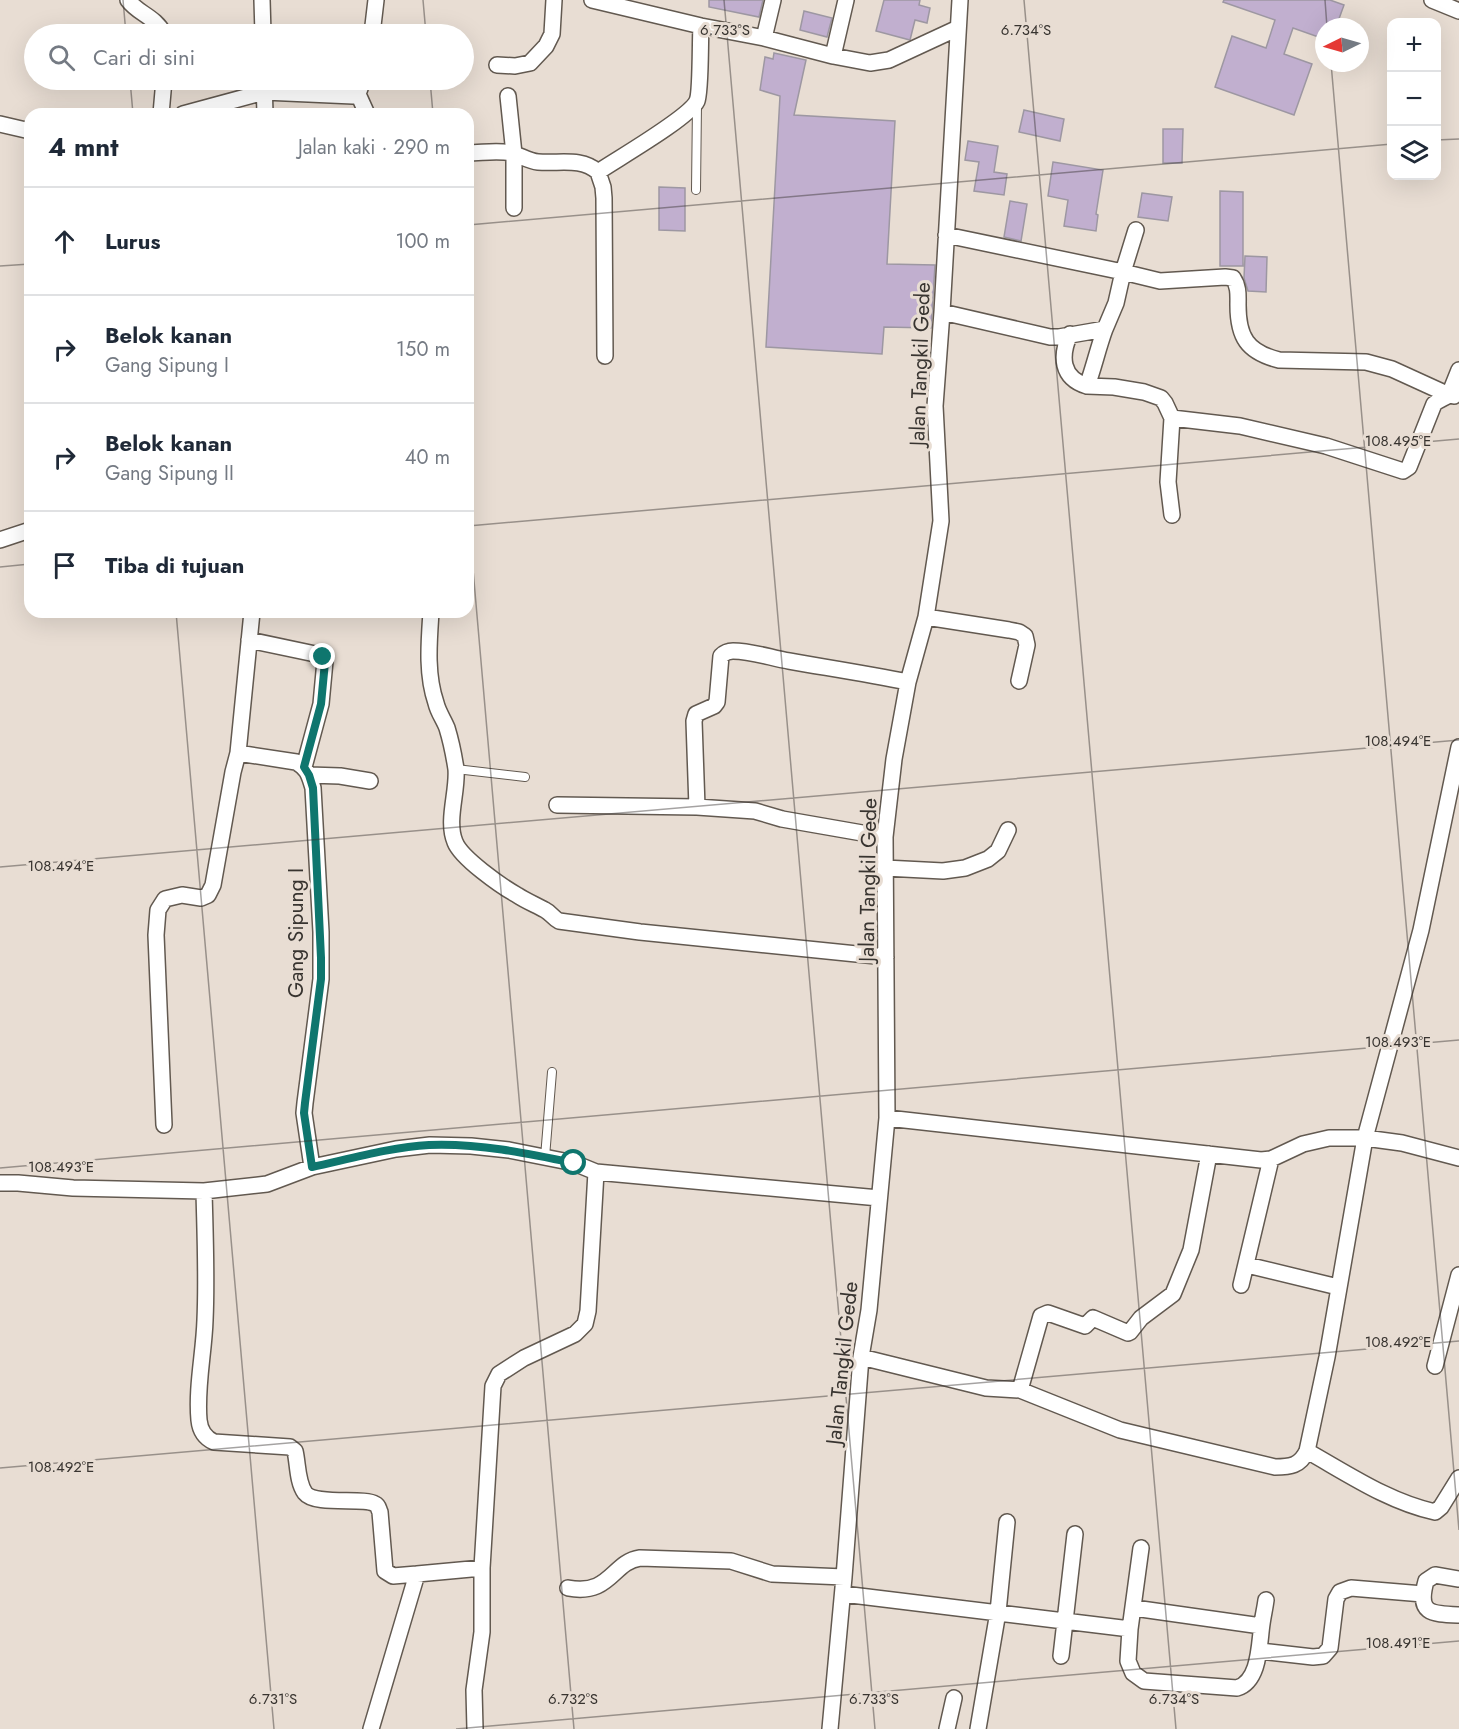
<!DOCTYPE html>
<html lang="id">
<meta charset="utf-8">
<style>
body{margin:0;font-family:Jost,sans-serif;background:#f6f6f7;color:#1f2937}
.controls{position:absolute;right:18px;top:18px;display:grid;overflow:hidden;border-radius:12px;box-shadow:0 6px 24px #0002}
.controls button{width:54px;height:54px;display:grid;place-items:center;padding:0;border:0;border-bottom:2px solid #e0e1e3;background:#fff;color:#1f2937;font:30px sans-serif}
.compass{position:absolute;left:1315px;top:18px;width:54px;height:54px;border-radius:50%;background:#fff;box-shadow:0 6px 24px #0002;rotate:265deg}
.stop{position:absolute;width:18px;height:18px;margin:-14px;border:4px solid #0f766e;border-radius:50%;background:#fff}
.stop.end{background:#0f766e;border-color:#fff;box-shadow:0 2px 6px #0008}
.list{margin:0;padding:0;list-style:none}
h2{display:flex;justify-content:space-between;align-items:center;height:78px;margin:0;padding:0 24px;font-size:26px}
h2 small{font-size:20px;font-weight:400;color:#747a83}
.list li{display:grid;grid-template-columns:39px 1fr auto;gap:18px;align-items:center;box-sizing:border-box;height:108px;padding:0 24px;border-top:2px solid #e0e1e3}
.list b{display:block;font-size:22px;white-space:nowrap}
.list p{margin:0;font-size:20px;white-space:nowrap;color:#747a83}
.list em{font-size:20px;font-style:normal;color:#747a83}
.icon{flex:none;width:33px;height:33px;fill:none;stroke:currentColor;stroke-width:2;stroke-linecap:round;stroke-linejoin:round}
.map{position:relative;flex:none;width:1459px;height:1729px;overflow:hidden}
.search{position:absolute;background:#fff;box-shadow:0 6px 24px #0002;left:24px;top:24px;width:450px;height:66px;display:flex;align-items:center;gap:15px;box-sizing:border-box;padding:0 21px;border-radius:33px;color:#747a83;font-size:22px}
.panel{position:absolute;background:#fff;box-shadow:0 6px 24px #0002;left:24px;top:108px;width:450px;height:510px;border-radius:18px}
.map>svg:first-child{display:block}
.building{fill:#c1afcf;stroke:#9d97a2;stroke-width:1.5}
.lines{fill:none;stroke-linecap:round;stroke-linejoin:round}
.lane-casing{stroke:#625950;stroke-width:10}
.street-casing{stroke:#625950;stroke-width:18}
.lane{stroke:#fff;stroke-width:8}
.street{stroke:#fff;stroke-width:15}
.route{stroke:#0f766e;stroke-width:8}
.ticks{fill:none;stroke:#383430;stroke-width:1.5;stroke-opacity:0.45}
.labels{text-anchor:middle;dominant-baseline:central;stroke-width:6;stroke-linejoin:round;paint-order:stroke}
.street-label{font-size:21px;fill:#383430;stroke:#e8ddd3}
.ticks-label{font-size:15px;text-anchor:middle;fill:#383430;stroke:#e8ddd3;stroke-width:6;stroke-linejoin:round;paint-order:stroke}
</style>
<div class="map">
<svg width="1459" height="1729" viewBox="0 0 1459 1729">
<rect width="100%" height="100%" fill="#e8ddd3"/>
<path class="building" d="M709 0H763L759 17 709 7Z
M884 0H920L919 5 930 8 927 23 915 20 910 40 876 31Z
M1224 0H1330L1344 5 1336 27H1324V39L1293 28 1284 54 1312 64 1294 115 1215 87 1232 36 1266 48 1275 20 1223 2Z
M804 11 832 18 827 37 800 30Z
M774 53 806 60 794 115 895 121 887 264 935 265 931 328 884 327 882 354 766 347 780 96 760 90 765 57 773 59Z
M1024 110 1064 119 1060 141 1019 132Z
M1163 129H1183L1182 163H1163Z
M968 141 998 146 994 172 1007 174 1004 195 974 191 979 162 965 160Z
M1053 162 1103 170 1096 214 1098 215 1096 231 1064 226 1068 200 1048 196Z
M659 187 685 188V231L659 230Z
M1220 191 1243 192V266H1220Z
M1142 193 1172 197 1168 221 1138 217Z
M1010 201 1027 204 1021 241 1004 237Z
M1245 256 1267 257 1266 292 1248 291 1244 278Z"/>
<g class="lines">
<defs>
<path id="lane" d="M696 190 697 104
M456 769 525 777
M545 1157 552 1072"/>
<path id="street" d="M128 0C138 14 155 16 164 34
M262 0 263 34
M592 0 701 26 764 38 833 56 870 63 889 60 958 28
M1432 0 1459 11
M372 34 376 0
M764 38 773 0
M833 56 846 0
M497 65 515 66 530 63 546 46 552 34 554 0
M264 80 265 114
M358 94 367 114
M508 96 514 154V208
M161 114 164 80
M183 114 264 92 353 96 358 94 363 80
M0 124 30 131
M468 153C482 153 497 150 511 153 520 155 528 161 538 162 559 164 581 157 598 172
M946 235 1123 272 1136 230
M942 312 1050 337H1059L1105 329 1116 303 1123 272 1160 281 1225 277 1233 278C1239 287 1238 295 1238 305 1238 337 1247 352 1279 360L1366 362 1392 369 1449 395 1459 370
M1105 329C1098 348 1094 367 1087 386L1114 387 1144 392 1161 398 1165 403 1172 418 1168 482 1172 515
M1070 334C1060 356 1061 378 1087 386
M605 356 604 198 603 187 598 172C617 159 689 118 697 101 701 92 700 40 701 26
M1172 418 1240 426 1326 446 1403 471 1409 467 1434 404C1439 399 1444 399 1449 395L1454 396
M0 540 30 530
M431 612C429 642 426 674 436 703 438 712 444 720 447 728 451 741 454 756 456 769 458 791 446 821 455 842 461 858 501 886 517 895 526 901 536 905 545 910 551 913 553 918 559 921L640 932 886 957
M926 617 1009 630 1019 632 1025 636 1027 645 1019 681
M249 640 320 655 325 661 321 704 304 767
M238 753 296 762C308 769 309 775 313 788L321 932V979L305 1103 304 1113 312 1167
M309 775 340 776 370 781
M557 805 697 807 755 811 782 819 885 837
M697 807 694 721 696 714 714 706 717 702 721 656C725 652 728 651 733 651 752 651 771 658 789 661 829 668 868 674 908 682
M885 868 943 871 965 868 988 859 998 851 1008 830
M887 1118 1261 1160 1271 1159 1303 1144 1329 1138H1365L1402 1143 1459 1158
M164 1125 156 935 158 910 165 899 182 895 201 898 208 895 213 885 233 772 238 753 252 612
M0 1183H18L73 1188 204 1191 267 1184 312 1167 396 1149 430 1145 471 1146 509 1150 574 1163 596 1172 879 1198
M204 1191C205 1234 207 1277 205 1320 204 1353 196 1387 199 1420 200 1430 205 1438 214 1442L290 1447 295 1451C298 1463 297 1482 305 1493 315 1506 364 1497 375 1504 379 1506 378 1508 380 1512L385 1571 393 1576 417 1574
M1247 1265 1338 1287
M1241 1285 1271 1159
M861 1357 986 1388 1020 1390 1041 1316 1048 1313 1085 1326 1093 1318 1128 1333 1130 1332 1141 1318 1173 1294 1191 1250 1209 1154
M1435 1366 1459 1275
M1020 1390 1120 1430 1275 1467C1290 1467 1300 1466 1307 1451L1327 1357 1365 1138 1421 930 1459 747
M1307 1451C1348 1474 1389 1502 1435 1512L1441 1507 1459 1478
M1141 1548 1130 1629 1128 1661 1133 1673 1144 1681 1237 1688C1260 1681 1259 1644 1262 1624 1263 1616 1265 1608 1266 1600
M1459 1579 1435 1575 1426 1581C1417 1614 1431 1614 1459 1615
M568 1588C611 1596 612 1562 640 1558L731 1561 772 1574 844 1577
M843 1594 1130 1629
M1134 1608 1261 1626
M1260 1651 1313 1657 1323 1656 1330 1648 1336 1599 1340 1592 1351 1588 1423 1594
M1061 1656 1075 1534
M371 1729 417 1574 482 1568
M475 1729 474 1690 482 1632V1568L493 1386 499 1374 524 1358 575 1334 585 1324 588 1311 596 1172
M830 1729 844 1577 861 1357 869 1310 887 1118 885 837 894 759 908 682 926 617 941 521 935 406 942 312 960 0
M947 1729 954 1698
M978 1729 998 1612 1007 1522"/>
</defs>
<use href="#lane" class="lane-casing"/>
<use href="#street" class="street-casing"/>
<use href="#lane" class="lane"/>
<use href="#street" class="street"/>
</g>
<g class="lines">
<path class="route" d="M323 657 325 662 321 704 304 767 309 775 313 788 321 958V979L305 1103 304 1113 312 1167C349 1159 391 1147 429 1145 478 1143 526 1153 574 1163"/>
</g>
<path class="ticks" d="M123 0 126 34M423 0 426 34M724 0 875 1729M1024 0 1176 1729M1325 0 1327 27M1331 63 1459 1530M130 80 133 114M430 80 433 114M1436 140 1459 139M468 225 1392 144M0 266 30 264M468 512 574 1729M468 526 1459 439M0 567 30 564M176 612 274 1729M0 867 1459 740M0 1168 1459 1040M0 1468 1459 1341M456 1729 1459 1641"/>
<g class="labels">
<g class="street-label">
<text transform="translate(920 364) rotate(-88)">Jalan Tangkil Gede</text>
<text transform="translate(868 880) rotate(-89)">Jalan Tangkil Gede</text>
<text transform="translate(296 933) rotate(-90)">Gang Sipung I</text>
<text transform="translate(842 1363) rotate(-84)">Jalan Tangkil Gede</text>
</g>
</g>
<g class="ticks-label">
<text x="725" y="35">6.733°S</text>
<text x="1026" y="35">6.734°S</text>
<text x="1398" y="446">108.495°E</text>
<text x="1398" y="746">108.494°E</text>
<text x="61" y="871">108.494°E</text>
<text x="1398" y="1047">108.493°E</text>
<text x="61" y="1172">108.493°E</text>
<text x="1398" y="1347">108.492°E</text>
<text x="61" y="1472">108.492°E</text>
<text x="1398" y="1648">108.491°E</text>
<text x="273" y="1704">6.731°S</text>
<text x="573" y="1704">6.732°S</text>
<text x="874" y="1704">6.733°S</text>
<text x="1174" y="1704">6.734°S</text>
</g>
</svg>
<div class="controls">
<button>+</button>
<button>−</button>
<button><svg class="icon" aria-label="layers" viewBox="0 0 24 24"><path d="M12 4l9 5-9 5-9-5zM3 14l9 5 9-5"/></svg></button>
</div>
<svg class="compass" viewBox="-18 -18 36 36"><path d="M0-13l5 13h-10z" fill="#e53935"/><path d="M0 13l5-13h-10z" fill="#747a83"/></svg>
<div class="stop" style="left:574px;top:1163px"></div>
<div class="stop end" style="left:323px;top:657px"></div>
<div class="search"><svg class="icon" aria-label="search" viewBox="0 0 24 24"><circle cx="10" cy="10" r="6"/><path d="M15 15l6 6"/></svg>Cari di sini</div>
<section class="panel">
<h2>4 mnt<small>Jalan kaki · 290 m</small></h2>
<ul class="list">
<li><svg class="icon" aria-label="ahead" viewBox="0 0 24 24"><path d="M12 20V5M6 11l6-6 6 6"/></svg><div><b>Lurus</b></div><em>100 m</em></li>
<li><svg class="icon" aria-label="right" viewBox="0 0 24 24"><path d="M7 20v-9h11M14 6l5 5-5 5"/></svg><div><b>Belok kanan</b><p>Gang Sipung I</p></div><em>150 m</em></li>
<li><svg class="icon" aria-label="right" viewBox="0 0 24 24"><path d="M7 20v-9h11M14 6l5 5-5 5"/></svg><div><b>Belok kanan</b><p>Gang Sipung II</p></div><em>40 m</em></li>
<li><svg class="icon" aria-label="arrive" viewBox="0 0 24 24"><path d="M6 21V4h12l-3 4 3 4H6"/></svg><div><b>Tiba di tujuan</b></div></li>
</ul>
</section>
</div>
